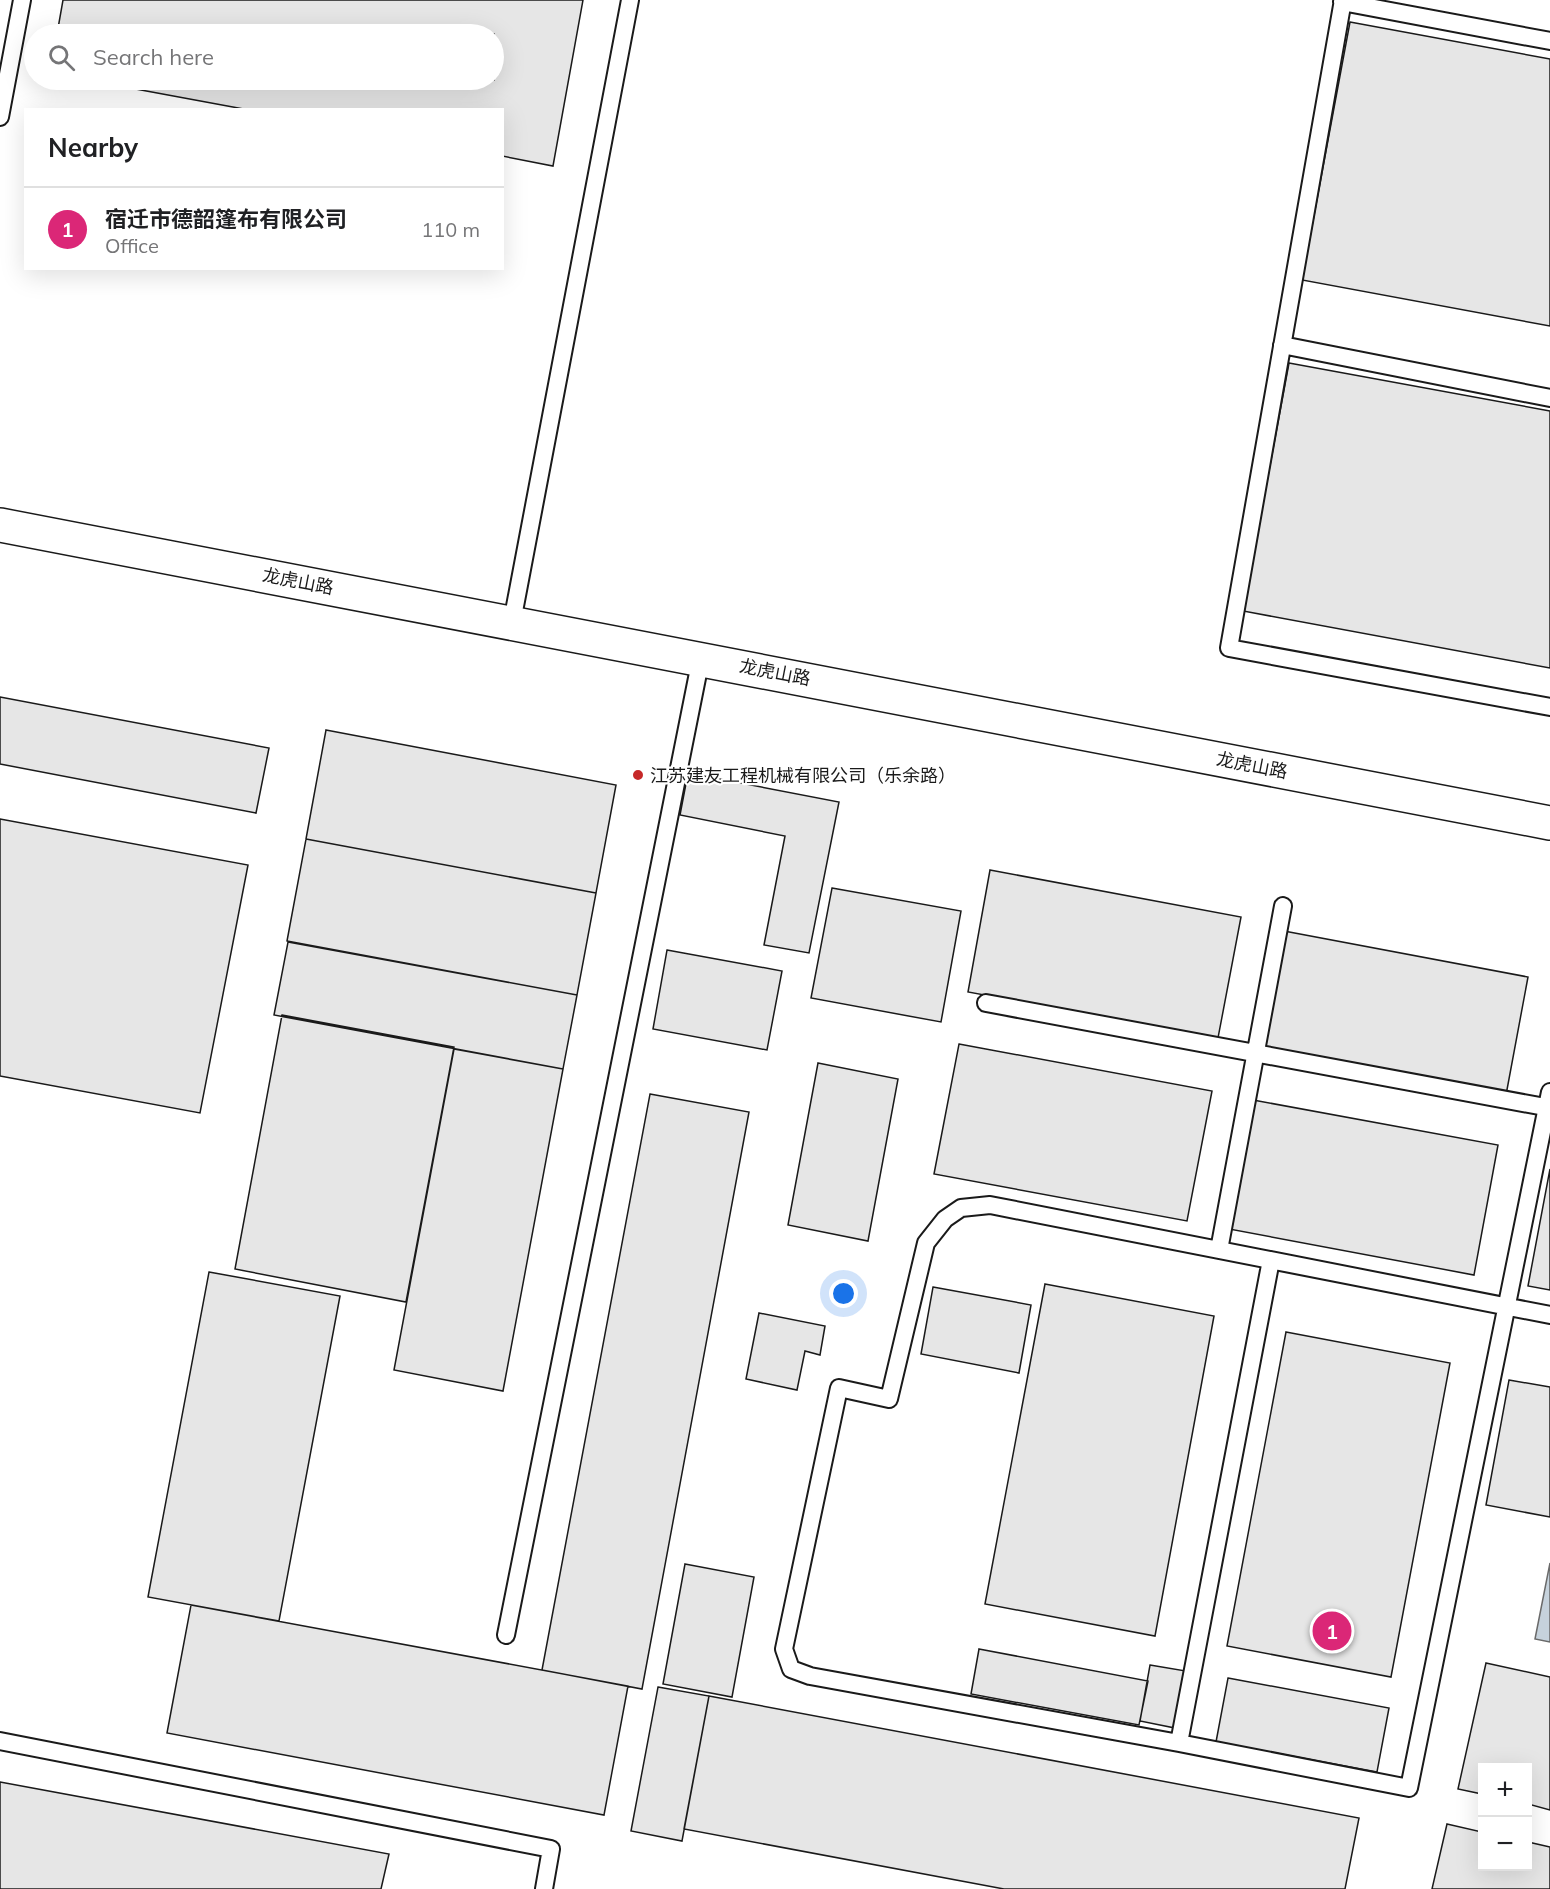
<!DOCTYPE html>
<meta charset="utf-8">
<style>
body{margin:0;font-family:Mulish,"Noto Sans SC",sans-serif;background:#f2f2f2;color:#202124}
.controls{position:absolute;right:18px;bottom:18px;display:grid;overflow:hidden;border-radius:0px;box-shadow:0 6px 24px #0002}
.controls button{width:54px;height:54px;display:grid;place-items:center;padding:0;border:0;border-bottom:2px solid #e0e0e0;background:#fff;color:#202124;font:30px sans-serif}
.you{position:absolute;left:844px;top:1294px;width:21px;height:21px;margin:-15px;border:4px solid #fff;border-radius:50%;background:#1a73e8;box-shadow:0 0 0 9px #1a73e833}
.badge{display:grid;place-items:center;width:39px;height:39px;border-radius:50%;background:#db2777;color:#fff;font-size:20px;font-weight:700}
.pin{position:absolute;translate:-50% -50%;border:3px solid #fff;box-shadow:0 2px 6px #0006}
.list{margin:0;padding:0;list-style:none}
h2{display:flex;justify-content:space-between;align-items:center;height:78px;margin:0;padding:0 24px;font-size:26px}
h2 small{font-size:20px;font-weight:400;color:#757577}
.list li{display:grid;grid-template-columns:39px 1fr auto;gap:18px;align-items:center;box-sizing:border-box;height:84px;padding:0 24px;border-top:2px solid #e0e0e0}
.list b{display:block;font-size:22px;white-space:nowrap}
.list p{margin:0;font-size:20px;white-space:nowrap;color:#757577}
.list em{font-size:20px;font-style:normal;color:#757577}
.icon{flex:none;width:33px;height:33px;fill:none;stroke:currentColor;stroke-width:2;stroke-linecap:round;stroke-linejoin:round}
.map{position:relative;flex:none;width:1550px;height:1889px;overflow:hidden}
.search{position:absolute;background:#fff;box-shadow:0 6px 24px #0002;left:24px;top:24px;width:480px;height:66px;display:flex;align-items:center;gap:15px;box-sizing:border-box;padding:0 21px;border-radius:33px;color:#757577;font-size:22px}
.panel{position:absolute;background:#fff;box-shadow:0 6px 24px #0002;left:24px;top:108px;width:480px;height:162px;border-radius:0px}
.map>svg:first-child{display:block}
.water{fill:#c6d2dc;stroke:#6a6a6a;stroke-width:1.5}
.building{fill:#e6e6e6;stroke:#1a1a1a;stroke-width:1.5}
.lines{fill:none;stroke-linecap:round;stroke-linejoin:round}
.service-casing{stroke:#1a1a1a;stroke-width:20}
.tertiary-casing{stroke:#1a1a1a;stroke-width:36}
.service{stroke:#fff;stroke-width:16}
.tertiary{stroke:#fff;stroke-width:33}
.poi-dot{fill:#c62828;stroke:#fff;stroke-width:2}
.labels{text-anchor:middle;dominant-baseline:central;stroke-width:4.5;stroke-linejoin:round;paint-order:stroke}
.street-label{font-size:18px;fill:#1a1a1a;stroke:#fff}
.poi-label{font-size:18px;fill:#1a1a1a;stroke:#fff;text-anchor:start}
</style>
<div class="map">
<svg width="1550" height="1889" viewBox="0 0 1550 1889">
<rect width="100%" height="100%" fill="#fff"/>
<path class="water" d="M1550 1563V1642L1535 1639Z"/>
<path class="building" d="M63 0H583L553 166 502 156V110H249L87 80H494V34H57Z
M1350 22 1550 59V326L1302 280Z
M1289 363 1550 411V668L1243 611Z
M0 697 269 748 256 813 0 764Z
M326 730 616 785 596 893 306 839Z
M688 773 839 802 809 953 764 945 785 836 680 815Z
M0 819 248 865 200 1113 0 1076Z
M306 839 596 893 577 995 287 941Z
M990 870 1241 917 1218 1038 968 992Z
M832 888 961 911 941 1022 811 998Z
M1284 931 1528 977 1506 1095 1262 1049Z
M288 942 577 995 563 1069 274 1015Z
M667 950 782 971 767 1050 653 1029Z
M282 1015 454 1047 406 1302 235 1269Z
M959 1044 1212 1091 1187 1221 934 1174Z
M454 1049 563 1069 503 1391 394 1370Z
M818 1063 898 1079 868 1241 788 1225Z
M650 1094 749 1112 642 1689 542 1670Z
M1253 1100 1498 1145 1474 1275 1229 1229Z
M1550 1169V1290L1528 1286Z
M209 1272 340 1296 279 1621 148 1597Z
M1045 1284 1214 1316 1155 1636 985 1604Z
M933 1287 1031 1305 1019 1373 921 1354Z
M759 1313 825 1326 820 1355 805 1351 797 1390 746 1379Z
M1286 1332 1450 1363 1391 1677 1227 1646Z
M1509 1380 1550 1387V1517L1486 1505Z
M685 1564 754 1577 732 1697 663 1684Z
M191 1605 628 1686 604 1815 167 1733Z
M979 1649 1148 1681 1139 1725 971 1694Z
M1486 1663 1550 1677V1810L1528 1804V1768H1482V1794L1458 1789Z
M1150 1665 1186 1671 1175 1728 1140 1721Z
M1228 1678 1389 1708 1377 1772 1216 1742Z
M658 1687 709 1696 682 1841 631 1831Z
M709 1696 1359 1818 1345 1889H1004L684 1829Z
M0 1782 389 1854 381 1889H0Z
M1447 1824 1482 1832V1866H1528V1842L1550 1847V1889H1432Z"/>
<g class="lines">
<defs>
<path id="service" d="M1343 0 1229 648 1550 707
M1342 2 1550 41
M0 117 22 0
M1282 345 1550 398
M512 622 630 0
M986 1003 1550 1108
M1550 1092 1409 1788 1179 1743 810 1676 791 1669 784 1649 839 1388 889 1399 926 1243 945 1219 961 1208 990 1205C1176 1241 1363 1278 1550 1315
M1219 1250 1283 906
M506 1635 701 658
M0 1741 551 1849 544 1889
M1179 1743 1271 1260"/>
<path id="tertiary" d="M0 525 1550 823"/>
</defs>
<use href="#service" class="service-casing"/>
<use href="#tertiary" class="tertiary-casing"/>
<use href="#service" class="service"/>
<use href="#tertiary" class="tertiary"/>
</g>
<circle class="poi-dot" cx="638" cy="775" r="6"/>
<g class="labels">
<g class="street-label">
<text transform="translate(298 581) rotate(11)">龙虎山路</text>
<text transform="translate(775 672) rotate(11)">龙虎山路</text>
<text transform="translate(1252 765) rotate(11)">龙虎山路</text>
</g>
<g class="poi-label">
<text x="650" y="775">江苏建友工程机械有限公司（乐余路）</text>
</g>
</g>
</svg>
<div class="controls">
<button>+</button>
<button>−</button>
</div>
<div class="you"></div>
<div class="pin badge" style="left:1332px;top:1631px">1</div>
<div class="search"><svg class="icon" aria-label="search" viewBox="0 0 24 24"><circle cx="10" cy="10" r="6"/><path d="M15 15l6 6"/></svg>Search here</div>
<section class="panel">
<h2>Nearby<small></small></h2>
<ul class="list">
<li><span class="badge">1</span><div><b>宿迁市德韶篷布有限公司</b><p>Office</p></div><em>110 m</em></li>
</ul>
</section>
</div>
